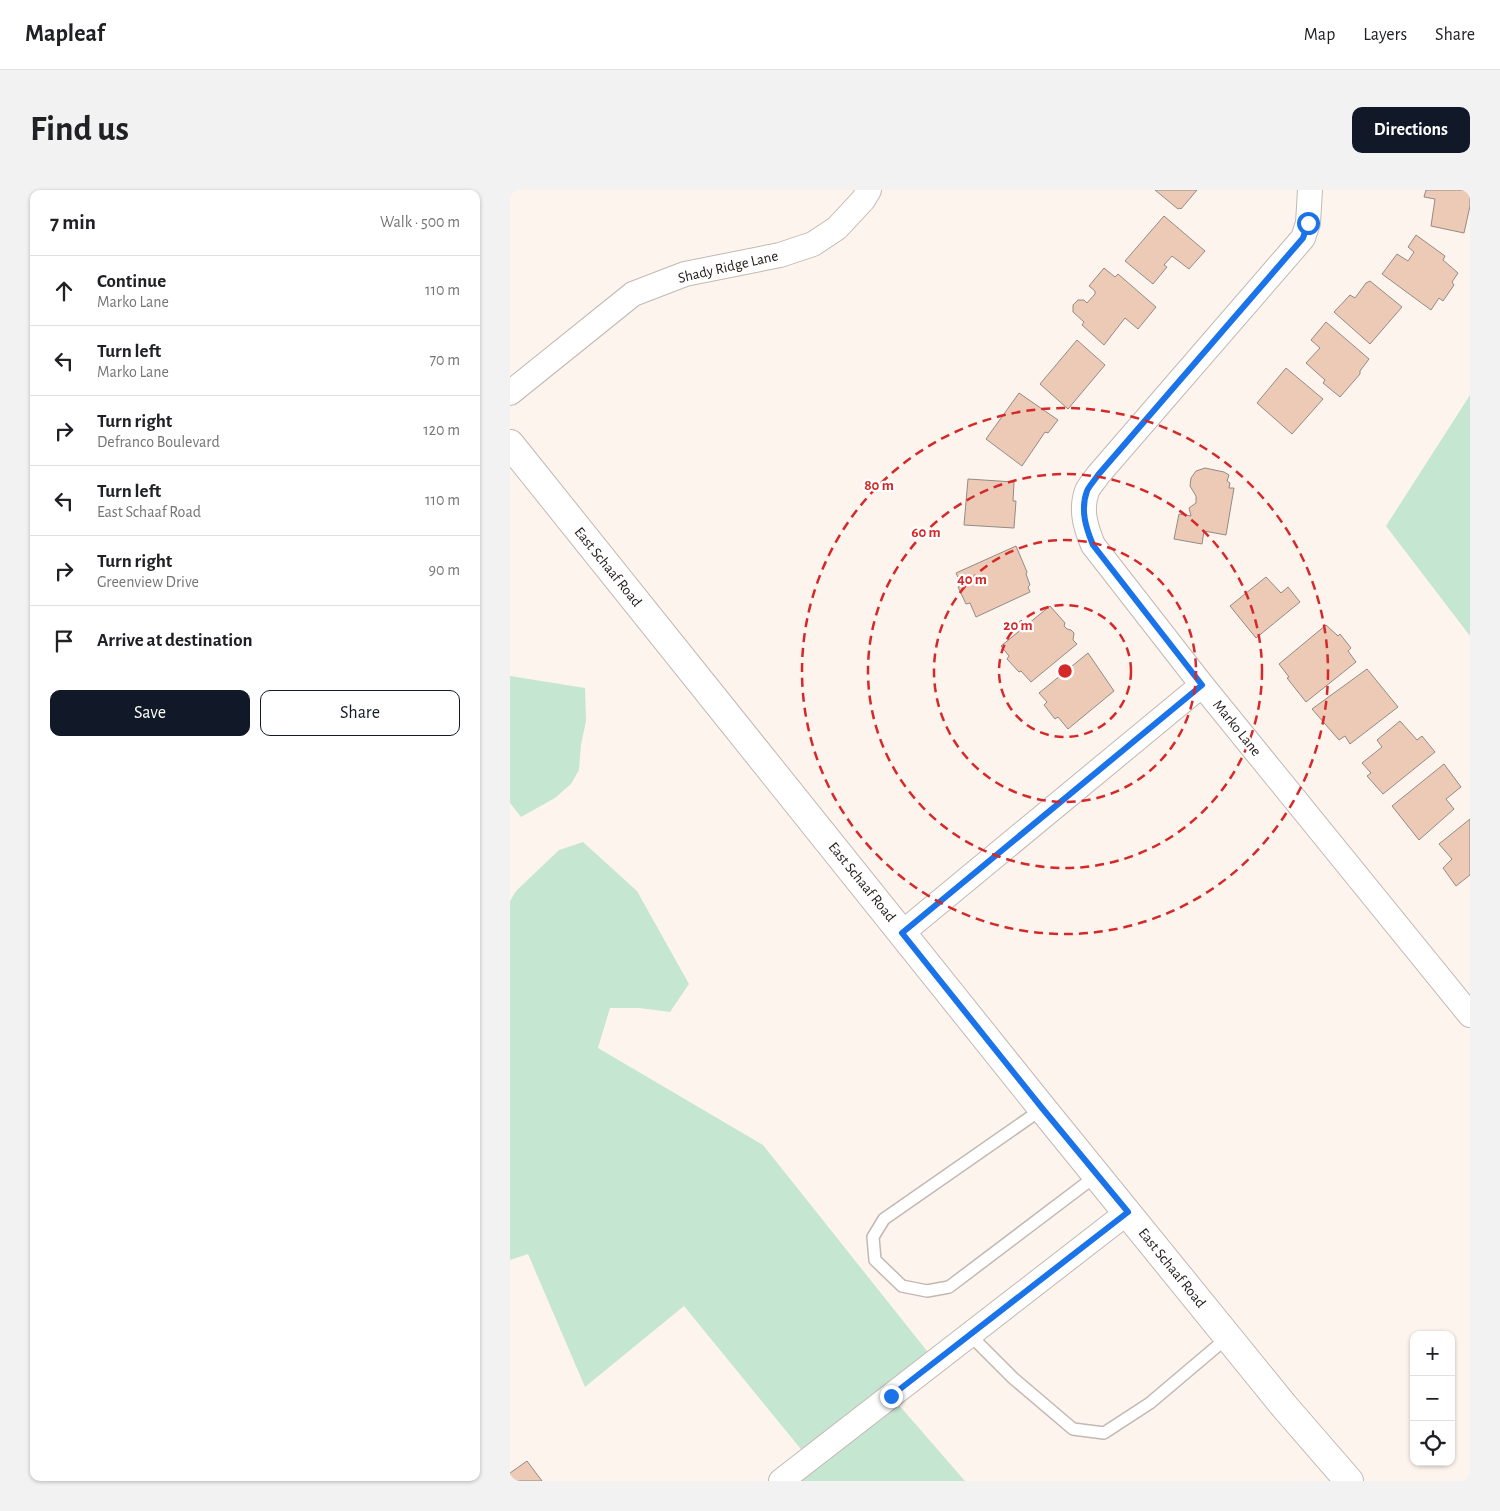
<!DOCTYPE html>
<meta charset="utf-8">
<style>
body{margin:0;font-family:"Alegreya Sans",sans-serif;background:#f2f2f2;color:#202124}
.controls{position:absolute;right:15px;bottom:15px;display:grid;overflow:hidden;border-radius:10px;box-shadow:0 1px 4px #0004}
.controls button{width:45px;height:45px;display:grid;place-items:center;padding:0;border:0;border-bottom:1px solid #e0e0e0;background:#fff;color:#202124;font:25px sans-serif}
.stop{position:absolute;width:15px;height:15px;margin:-11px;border:4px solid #1a73e8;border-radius:50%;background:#fff}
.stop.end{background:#1a73e8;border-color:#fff;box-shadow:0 1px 5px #0008}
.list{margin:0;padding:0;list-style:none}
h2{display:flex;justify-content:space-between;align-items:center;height:65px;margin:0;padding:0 20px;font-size:21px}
h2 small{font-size:16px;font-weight:400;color:#757577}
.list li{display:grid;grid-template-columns:32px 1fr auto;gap:15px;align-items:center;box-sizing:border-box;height:70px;padding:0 20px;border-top:1px solid #e0e0e0}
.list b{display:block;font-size:19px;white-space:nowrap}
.list p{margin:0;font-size:16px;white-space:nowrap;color:#757577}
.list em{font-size:16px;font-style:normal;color:#757577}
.actions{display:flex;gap:10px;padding:15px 20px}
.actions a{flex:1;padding:11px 0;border:1px solid #111827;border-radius:10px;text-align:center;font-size:18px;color:#111827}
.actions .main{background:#111827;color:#fff}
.icon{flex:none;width:28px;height:28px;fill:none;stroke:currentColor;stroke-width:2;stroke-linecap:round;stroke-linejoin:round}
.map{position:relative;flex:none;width:960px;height:1291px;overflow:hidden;border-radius:10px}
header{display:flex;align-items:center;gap:30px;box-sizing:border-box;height:70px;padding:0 25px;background:#fff;border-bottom:1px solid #e0e0e0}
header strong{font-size:24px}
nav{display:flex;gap:28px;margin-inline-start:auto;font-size:18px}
.intro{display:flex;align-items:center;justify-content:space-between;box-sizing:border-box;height:120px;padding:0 30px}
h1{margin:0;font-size:35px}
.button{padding:12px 22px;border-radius:10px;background:#111827;color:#fff;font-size:18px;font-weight:700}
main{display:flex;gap:30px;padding:0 30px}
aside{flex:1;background:#fff;border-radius:10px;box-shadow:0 1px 4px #0004}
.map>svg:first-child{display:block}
.green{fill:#c5e7d2}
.building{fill:#eccab6;stroke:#938a85}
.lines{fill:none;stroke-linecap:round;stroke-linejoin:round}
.service-casing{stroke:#c2b8b3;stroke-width:14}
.minor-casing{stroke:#c2b8b3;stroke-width:26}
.tertiary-casing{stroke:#c2b8b3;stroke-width:30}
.service{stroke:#fff;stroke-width:11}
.minor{stroke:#fff;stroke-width:24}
.tertiary{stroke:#fff;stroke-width:28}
.route{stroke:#1a73e8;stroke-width:6}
.ring{fill:none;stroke:#d62828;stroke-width:2.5;stroke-dasharray:9 6}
.labels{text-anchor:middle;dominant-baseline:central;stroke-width:4.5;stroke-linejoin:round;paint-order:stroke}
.street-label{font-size:15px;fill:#1e1a18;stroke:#fff}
.centre{fill:#d62828;stroke:#fff;stroke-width:2.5}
.ring-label{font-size:15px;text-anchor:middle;font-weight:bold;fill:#d62828;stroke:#fff;stroke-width:4.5;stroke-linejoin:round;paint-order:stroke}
</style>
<header>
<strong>Mapleaf</strong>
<nav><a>Map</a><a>Layers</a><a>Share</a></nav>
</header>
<div class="intro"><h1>Find us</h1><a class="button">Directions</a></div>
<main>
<aside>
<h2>7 min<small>Walk · 500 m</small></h2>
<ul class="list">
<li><svg class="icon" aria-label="ahead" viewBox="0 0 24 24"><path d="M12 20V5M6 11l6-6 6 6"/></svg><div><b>Continue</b><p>Marko Lane</p></div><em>110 m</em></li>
<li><svg class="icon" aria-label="left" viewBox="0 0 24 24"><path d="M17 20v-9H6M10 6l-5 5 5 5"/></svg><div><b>Turn left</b><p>Marko Lane</p></div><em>70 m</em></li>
<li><svg class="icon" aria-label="right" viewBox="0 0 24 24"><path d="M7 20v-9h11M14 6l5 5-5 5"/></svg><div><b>Turn right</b><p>Defranco Boulevard</p></div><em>120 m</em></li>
<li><svg class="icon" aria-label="left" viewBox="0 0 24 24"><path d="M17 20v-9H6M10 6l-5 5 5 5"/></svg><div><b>Turn left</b><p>East Schaaf Road</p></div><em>110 m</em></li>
<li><svg class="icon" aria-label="right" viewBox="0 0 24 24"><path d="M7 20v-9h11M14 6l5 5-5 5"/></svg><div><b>Turn right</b><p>Greenview Drive</p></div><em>90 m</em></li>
<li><svg class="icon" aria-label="arrive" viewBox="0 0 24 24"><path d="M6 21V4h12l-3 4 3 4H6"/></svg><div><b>Arrive at destination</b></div></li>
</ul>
<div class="actions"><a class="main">Save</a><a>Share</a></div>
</aside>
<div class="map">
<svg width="960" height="1291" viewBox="0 0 960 1291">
<rect width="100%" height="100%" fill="#fef4ee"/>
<path class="green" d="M960 205V446L876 336Z
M0 486 75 498 76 531 71 555 69 580 61 594 45 608 11 627 0 613Z
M73 652 127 701 179 794 160 822 129 818H100L88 858 253 955 425 1171 381 1206 455 1291H271L299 1269 174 1116 75 1197 18 1064 0 1070V711L6 701 49 660Z"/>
<path class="building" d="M645 0H687L671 19 670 18 668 19Z
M916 0H960V16L954 43 921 36 925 9 914 7Z
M654 26 695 61 679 79 662 66 654 75 657 77 643 94 615 71Z
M906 45 935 66 933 70 948 83 942 92 944 95 933 111 929 108 921 120 872 84 887 64 898 71 904 62 898 57Z
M594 78 605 87 608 84 646 117 628 139 615 128 594 155 572 135 574 132 563 122V115L568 110H574L577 113 585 104V101L579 96Z
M860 91 892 117 860 154 824 122 840 105 845 108 856 93Z
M816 132 859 169 850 181V184L830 207 813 193 815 190 796 173 810 158 801 150Z
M567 150 595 175 558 219 530 194Z
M776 178 813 209 782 244 747 213Z
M509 203 548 230 538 243 535 242 512 276 476 249Z
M695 278 714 282 719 285 717 291 720 293 719 298H724L716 345 694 341 692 354 664 349 669 324 681 326 679 318 686 313V306L680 296 681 288 686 281Z
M458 289 504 292 503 311H506L504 338 454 335Z
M506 356 517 382 516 384 520 395 518 397 520 402 466 427 460 413 456 414 448 397 452 396 446 383Z
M756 387 771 403 778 397 790 412 746 448 720 416Z
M540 416 555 433 554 436 557 439 561 440 564 443 563 450 567 454 521 492 511 481 509 482 497 469 499 466 491 456Z
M816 435 828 446 830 444 841 458 838 461 846 472 796 512 777 488 779 487 769 474Z
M578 463 604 501 558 539 548 527 545 529 534 515 537 512 529 503Z
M857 479 888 517 840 554 835 546 829 550 802 519Z
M890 531 907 550 912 546 925 562 873 604 857 586 861 583 852 573 872 557 867 550Z
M934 574 951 597 936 609 944 619 909 650 882 616Z
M960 629V685L946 696 933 678 942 669 929 654Z
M17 1271 32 1291H0V1283Z"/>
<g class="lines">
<defs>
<path id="service" d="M532 919 374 1029 363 1047 365 1070 392 1096 417 1101 439 1097 587 985
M460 1145 503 1188 563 1239 594 1243 640 1213 718 1147"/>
<path id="minor" d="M800 0 798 33 793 48 588 285C585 290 579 296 577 301 570 320 576 338 583 355L692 495 960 825
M0 203 123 104 175 84 270 65 303 54 327 38 353 10 359 0
M392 743 692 495
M271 1291 618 1022"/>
<path id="tertiary" d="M0 254 532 918 774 1216 839 1291"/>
</defs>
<use href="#service" class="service-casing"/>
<use href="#minor" class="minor-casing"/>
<use href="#tertiary" class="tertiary-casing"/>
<use href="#service" class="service"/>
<use href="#minor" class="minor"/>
<use href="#tertiary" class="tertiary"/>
</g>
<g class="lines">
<path class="route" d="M381 1206 618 1022 532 918 392 743 692 495 583 355C576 338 570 320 577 301 579 296 585 290 588 285L793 48 798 33"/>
</g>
<g class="ring">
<circle cx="555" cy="481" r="66"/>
<circle cx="555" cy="481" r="131"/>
<circle cx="555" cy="481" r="197"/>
<circle cx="555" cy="481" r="263"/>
</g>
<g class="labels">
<g class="street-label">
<text transform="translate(218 77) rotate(-13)">Shady Ridge Lane</text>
<text transform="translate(98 377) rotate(51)">East Schaaf Road</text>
<text transform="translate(727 538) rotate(51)">Marko Lane</text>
<text transform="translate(352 692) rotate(51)">East Schaaf Road</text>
<text transform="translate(662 1078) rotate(51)">East Schaaf Road</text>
</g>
</g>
<circle cx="555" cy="481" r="8" class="centre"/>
<g class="ring-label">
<text x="369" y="300">80 m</text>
<text x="416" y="347">60 m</text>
<text x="462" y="394">40 m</text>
<text x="508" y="440">20 m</text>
</g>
</svg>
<div class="controls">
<button>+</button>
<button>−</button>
<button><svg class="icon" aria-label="locate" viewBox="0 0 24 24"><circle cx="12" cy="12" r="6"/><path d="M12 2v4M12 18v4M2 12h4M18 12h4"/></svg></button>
</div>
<div class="stop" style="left:798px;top:33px"></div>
<div class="stop end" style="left:381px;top:1206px"></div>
</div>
</main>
